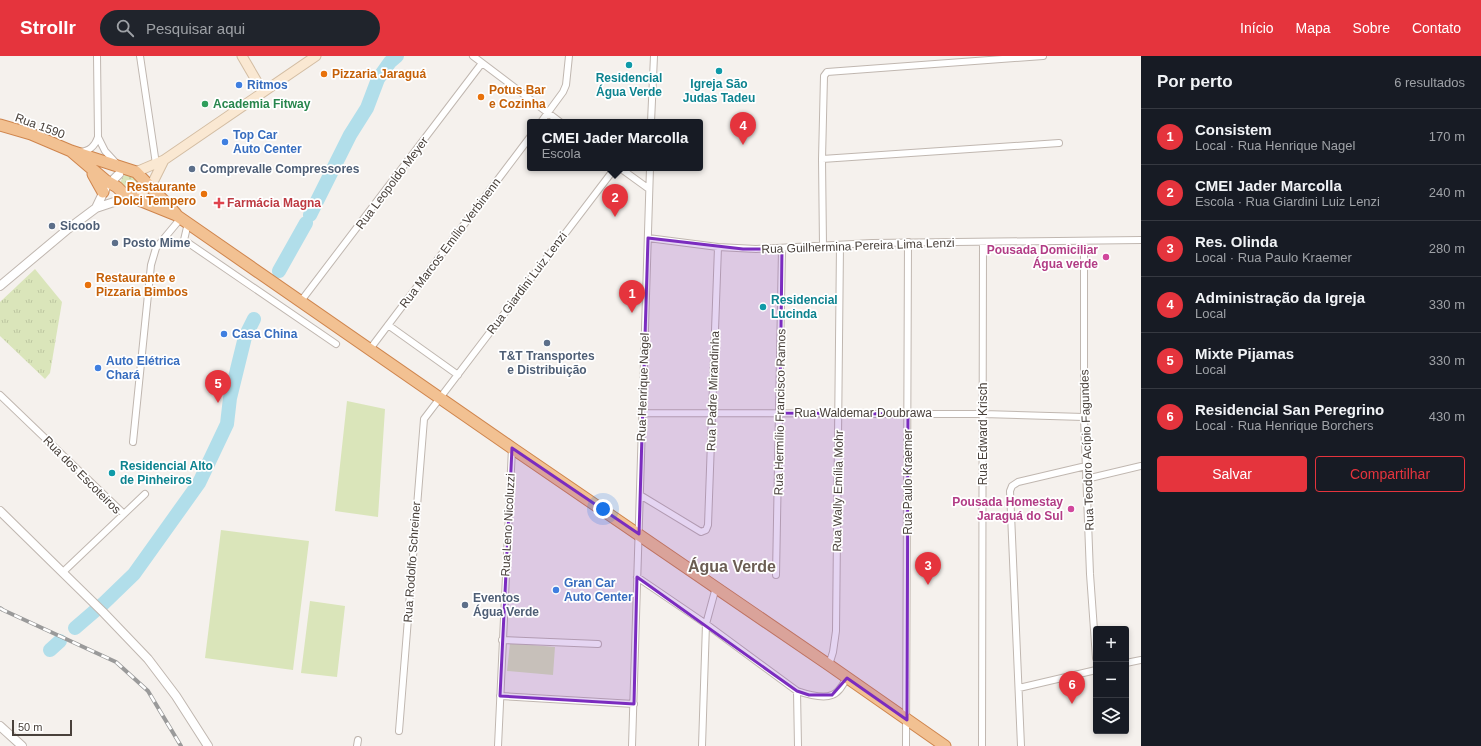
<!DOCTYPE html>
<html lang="pt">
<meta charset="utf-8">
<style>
body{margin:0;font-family:Helvetica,sans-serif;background:#20242c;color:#f1f3f6}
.controls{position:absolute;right:12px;bottom:12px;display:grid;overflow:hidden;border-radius:4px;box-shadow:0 2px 6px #0003}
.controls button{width:36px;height:36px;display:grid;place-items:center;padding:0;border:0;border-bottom:1px solid #363941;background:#171b24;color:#f1f3f6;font:20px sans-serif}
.scale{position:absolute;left:12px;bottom:10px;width:60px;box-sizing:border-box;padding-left:4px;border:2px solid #49413b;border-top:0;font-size:11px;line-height:14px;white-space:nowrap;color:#49413b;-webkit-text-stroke:3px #fff;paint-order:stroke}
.you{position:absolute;left:603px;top:453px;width:14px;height:14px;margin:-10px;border:3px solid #fff;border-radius:50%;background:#1a73e8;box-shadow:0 0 0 6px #1a73e833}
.badge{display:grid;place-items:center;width:26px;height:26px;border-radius:50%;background:#e5343d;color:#fff;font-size:13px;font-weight:700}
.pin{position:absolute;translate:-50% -33px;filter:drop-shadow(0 1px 2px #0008)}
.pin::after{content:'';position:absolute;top:21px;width:14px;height:12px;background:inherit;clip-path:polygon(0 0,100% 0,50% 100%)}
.popup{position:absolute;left:527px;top:63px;width:176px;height:52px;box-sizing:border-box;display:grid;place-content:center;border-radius:4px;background:#171b24;filter:drop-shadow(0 1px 3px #0005);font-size:13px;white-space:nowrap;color:#9ea1a6}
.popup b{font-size:15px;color:#f1f3f6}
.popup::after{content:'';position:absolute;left:50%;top:100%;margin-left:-8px;border:8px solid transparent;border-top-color:#171b24}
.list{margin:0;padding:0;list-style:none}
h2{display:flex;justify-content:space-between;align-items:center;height:52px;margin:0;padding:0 16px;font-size:17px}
h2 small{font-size:13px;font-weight:400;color:#9ea1a6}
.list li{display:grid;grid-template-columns:26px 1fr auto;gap:12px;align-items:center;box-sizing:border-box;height:56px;padding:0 16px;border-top:1px solid #363941}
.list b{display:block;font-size:15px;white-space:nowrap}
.list p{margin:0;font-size:13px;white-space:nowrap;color:#9ea1a6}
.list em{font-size:13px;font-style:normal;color:#9ea1a6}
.actions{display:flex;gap:8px;padding:12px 16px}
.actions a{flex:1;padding:9px 0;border:1px solid #e5343d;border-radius:4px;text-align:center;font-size:14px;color:#e5343d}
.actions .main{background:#e5343d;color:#fff}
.icon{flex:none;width:22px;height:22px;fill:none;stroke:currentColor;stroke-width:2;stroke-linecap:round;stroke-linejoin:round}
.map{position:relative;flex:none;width:1141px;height:690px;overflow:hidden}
header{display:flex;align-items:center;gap:24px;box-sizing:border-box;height:56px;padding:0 20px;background:#e5343d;color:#fff}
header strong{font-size:19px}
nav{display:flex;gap:22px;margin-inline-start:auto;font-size:14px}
.search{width:280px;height:36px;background:#20242c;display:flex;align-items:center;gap:10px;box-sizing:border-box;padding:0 14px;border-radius:22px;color:#9ea1a6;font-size:15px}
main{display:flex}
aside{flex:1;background:#171b24}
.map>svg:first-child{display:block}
.grass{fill:url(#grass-dots)}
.park{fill:url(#park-tufts)}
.garden{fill:#dae5ba}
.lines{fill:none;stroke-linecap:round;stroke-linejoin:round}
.river{stroke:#b1deea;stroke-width:14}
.minor-casing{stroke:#c0b7b0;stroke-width:8}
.tertiary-casing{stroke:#c0b7b0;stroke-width:10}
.secondary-casing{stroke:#d3bda3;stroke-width:11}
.trunk-casing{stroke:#cf854d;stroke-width:13}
.minor{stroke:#fff;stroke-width:6}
.tertiary{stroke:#fff;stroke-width:8}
.secondary{stroke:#fae8d2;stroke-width:9}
.trunk{stroke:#f2c192;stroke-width:11}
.rail-casing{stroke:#9a9a9a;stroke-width:4}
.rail{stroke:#fff;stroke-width:2.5;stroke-dasharray:8;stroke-linecap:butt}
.marked{fill:#7b2cbf;fill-opacity:0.2;stroke:#7b2cbf;stroke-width:3;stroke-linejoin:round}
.culture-dot{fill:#0f9aa8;stroke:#fff;stroke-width:1.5}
.food-dot{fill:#e8710a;stroke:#fff;stroke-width:1.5}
.shop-dot{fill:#3f7fe0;stroke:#fff;stroke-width:1.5}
.leisure-dot{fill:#2e9e5b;stroke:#fff;stroke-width:1.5}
.service-dot{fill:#5c6f8a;stroke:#fff;stroke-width:1.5}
.health-dot{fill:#e0444e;stroke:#fff;stroke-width:1.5}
.hotel-dot{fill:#d1479c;stroke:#fff;stroke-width:1.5}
.labels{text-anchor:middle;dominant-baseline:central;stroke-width:3.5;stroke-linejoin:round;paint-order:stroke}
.food-label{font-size:12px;font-weight:bold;fill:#c56008;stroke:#fff;text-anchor:start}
.culture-label{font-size:12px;font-weight:bold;fill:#0d838f;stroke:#fff}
.shop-label{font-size:12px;font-weight:bold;fill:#366cbe;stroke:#fff;text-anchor:start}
.leisure-label{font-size:12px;font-weight:bold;fill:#27864d;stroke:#fff;text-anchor:start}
.street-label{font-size:12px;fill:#49413b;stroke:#fff}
.service-label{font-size:12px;font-weight:bold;fill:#4e5e75;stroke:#fff;text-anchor:start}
.health-label{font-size:12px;font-weight:bold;fill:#be3a42;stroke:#fff;text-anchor:start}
.hotel-label{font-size:12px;font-weight:bold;fill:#b23c85;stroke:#fff;text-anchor:end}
.district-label{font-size:16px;font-weight:bold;fill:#6b5d53;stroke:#fff}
</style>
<header>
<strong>Strollr</strong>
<div class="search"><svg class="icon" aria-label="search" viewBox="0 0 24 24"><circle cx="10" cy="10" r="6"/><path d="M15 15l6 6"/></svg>Pesquisar aqui</div>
<nav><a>Início</a><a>Mapa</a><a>Sobre</a><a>Contato</a></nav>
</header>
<main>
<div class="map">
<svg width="1141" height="690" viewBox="0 0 1141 690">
<defs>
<pattern id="grass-dots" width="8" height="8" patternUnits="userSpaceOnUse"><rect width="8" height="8" fill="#dae5ba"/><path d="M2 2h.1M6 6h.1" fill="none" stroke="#bdc6a1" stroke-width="1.8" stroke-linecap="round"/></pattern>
<pattern id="park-tufts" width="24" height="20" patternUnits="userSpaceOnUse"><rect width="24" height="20" fill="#dae5ba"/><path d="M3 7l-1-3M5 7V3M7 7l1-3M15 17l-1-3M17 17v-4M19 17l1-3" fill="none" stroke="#bdc6a1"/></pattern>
</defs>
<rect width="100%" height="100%" fill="#f5f1ed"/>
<path class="grass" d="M130 117 140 127 138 134 130 137 120 127 123 120Z"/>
<path class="park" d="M35 213 62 246 50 317 45 323 0 280V246Z"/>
<path class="garden" d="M347 345 385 353 378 461 335 455Z
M221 474 309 485 293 614 205 602Z
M310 545 345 550 337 621 301 617Z
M510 587 555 591 553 619 507 615Z"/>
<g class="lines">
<path class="river" d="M310 159 350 79 367 52 378 23 390 6 397 0
M279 215 306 167
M75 572 104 547 134 518 199 427 227 368 230 342 245 281 254 263
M50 594 60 585"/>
<defs>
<path id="minor" d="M97 0 98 81 105 95 116 107
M140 0 156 108
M473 0 560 66
M541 66 563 36 566 29 569 0
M651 66 654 0
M80 96C90 95 95 90 98 81
M822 103 1059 87
M620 112 649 133
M188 167 184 184 336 288
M648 182 718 191 756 193 872 187 1141 184
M1084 186V361L1090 518 1096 602
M823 190 822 103 824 20 827 16 1043 0
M301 245 482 7
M388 269 458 319
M370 293 530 81
M0 339 124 458
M642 357 983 358 1084 361
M133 386 151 209 156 192 181 162
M1086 423 1141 410
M640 439 701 476 706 474 708 469 718 191
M63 516 145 438
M776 519 782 193
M637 521 706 568 797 635C806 638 823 643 832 639 839 637 843 628 847 622
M502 584 598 588
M1126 607 1141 604
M829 609 833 596 836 575 840 189
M1019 632 1096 614
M797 635 798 690
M500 640 634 648
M399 675 424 363 615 112
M357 690 358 684
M498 690 512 392
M632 690 650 112
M702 690 706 568 716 531
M906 690 908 186
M982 690 983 186
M1021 690 1010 435 1012 430 1018 426 1086 410"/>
<path id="tertiary" d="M96 152 106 131 119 118
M0 230 68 173 96 152 129 141
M0 455 103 556 148 603 176 640 208 690
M0 670 22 690"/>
<path id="secondary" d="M242 0 263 36
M136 116 164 104 316 0
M141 137 152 128 164 104"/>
<path id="trunk" d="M0 69 31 78 71 95 136 116 169 150 176 158
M71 95 105 124 117 131 124 138 176 159 512 392 829 609 945 690
M93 118 103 136"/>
</defs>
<use href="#minor" class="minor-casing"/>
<use href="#tertiary" class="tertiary-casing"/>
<use href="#secondary" class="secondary-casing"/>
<use href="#trunk" class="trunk-casing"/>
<use href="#minor" class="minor"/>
<use href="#tertiary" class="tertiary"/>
<use href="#secondary" class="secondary"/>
<use href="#trunk" class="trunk"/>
<defs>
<path id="rail" d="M0 552 3 554 116 606 148 635 181 690"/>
</defs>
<use href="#rail" class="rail-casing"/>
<use href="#rail" class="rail"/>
</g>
<path class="marked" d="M648 182 743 193H782L780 357 908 358 907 664 847 622 832 639H809L797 635 637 521 634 648 500 640 512 392 639 478Z"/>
<g class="culture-dot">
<circle cx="629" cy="9" r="4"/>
<circle cx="719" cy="15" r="4"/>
<circle cx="763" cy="251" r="4"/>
<circle cx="112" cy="417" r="4"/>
</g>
<g class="food-dot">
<circle cx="324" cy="18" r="4"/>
<circle cx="481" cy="41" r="4"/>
<circle cx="204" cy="138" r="4"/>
<circle cx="88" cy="229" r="4"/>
</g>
<g class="shop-dot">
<circle cx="239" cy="29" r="4"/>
<circle cx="225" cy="86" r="4"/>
<circle cx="224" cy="278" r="4"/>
<circle cx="98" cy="312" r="4"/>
<circle cx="556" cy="534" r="4"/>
</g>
<circle class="leisure-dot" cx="205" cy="48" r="4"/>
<g class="service-dot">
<circle cx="192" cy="113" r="4"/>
<circle cx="52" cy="170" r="4"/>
<circle cx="115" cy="187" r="4"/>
<circle cx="547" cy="287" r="4"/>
<circle cx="465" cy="549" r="4"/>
</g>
<path class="health-dot" d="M217 141h4v4h4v4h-4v4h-4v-4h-4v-4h4z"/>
<g class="hotel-dot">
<circle cx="1106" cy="201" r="4"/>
<circle cx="1071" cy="453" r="4"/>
</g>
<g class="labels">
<g class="food-label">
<text x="332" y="18">Pizzaria Jaraguá</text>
<text x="489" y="34">Potus Bar<tspan x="489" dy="14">e Cozinha</tspan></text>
<text x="196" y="131" text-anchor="end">Restaurante<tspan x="196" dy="14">Dolci Tempero</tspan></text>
<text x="96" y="222">Restaurante e<tspan x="96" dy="14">Pizzaria Bimbos</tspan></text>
</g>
<g class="culture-label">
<text x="629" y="22">Residencial<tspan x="629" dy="14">Água Verde</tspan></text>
<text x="719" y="28">Igreja São<tspan x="719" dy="14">Judas Tadeu</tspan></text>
<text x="771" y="244" text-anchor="start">Residencial<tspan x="771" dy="14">Lucinda</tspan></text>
<text x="120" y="410" text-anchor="start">Residencial Alto<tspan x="120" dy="14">de Pinheiros</tspan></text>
</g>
<g class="shop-label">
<text x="247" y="29">Ritmos</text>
<text x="233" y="79">Top Car<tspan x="233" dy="14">Auto Center</tspan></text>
<text x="232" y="278">Casa China</text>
<text x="106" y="305">Auto Elétrica<tspan x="106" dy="14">Chará</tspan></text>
<text x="564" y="527">Gran Car<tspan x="564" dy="14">Auto Center</tspan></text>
</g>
<g class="leisure-label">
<text x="213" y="48">Academia Fitway</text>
</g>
<g class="street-label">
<text transform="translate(40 70) rotate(20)">Rua 1590</text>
<text transform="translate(392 127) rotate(-53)">Rua Leopoldo Meyer</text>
<text transform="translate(450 187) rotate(-53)">Rua Marcos Emílio Verbinenn</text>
<text transform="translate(858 190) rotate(-2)">Rua Guilhermina Pereira Lima Lenzi</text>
<text transform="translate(527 227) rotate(-53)">Rua Giardini Luiz Lenzi</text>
<text transform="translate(643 331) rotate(-88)">Rua Henrique Nagel</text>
<text transform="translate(713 335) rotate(-88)">Rua Padre Mirandinha</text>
<text transform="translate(780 356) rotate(-89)">Rua Hermílio Francisco Ramos</text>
<text x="863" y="357">Rua Waldemar Doubrawa</text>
<text transform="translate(983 378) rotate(-90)">Rua Edward Krisch</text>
<text transform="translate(1087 394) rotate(-92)">Rua Teodoro Acípio Fagundes</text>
<text transform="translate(82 419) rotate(45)">Rua dos Escoteiros</text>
<text transform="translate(908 426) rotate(-90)">Rua Paulo Kraemer</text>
<text transform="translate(838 435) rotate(-89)">Rua Wally Emília Mohr</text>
<text transform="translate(508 469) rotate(-87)">Rua Leno Nicoluzzi</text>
<text transform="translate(412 506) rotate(-86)">Rua Rodolfo Schreiner</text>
</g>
<g class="service-label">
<text x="200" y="113">Comprevalle Compressores</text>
<text x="60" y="170">Sicoob</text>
<text x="123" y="187">Posto Mime</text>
<text x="547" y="300" text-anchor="middle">T&amp;T Transportes<tspan x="547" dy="14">e Distribuição</tspan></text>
<text x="473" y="542">Eventos<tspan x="473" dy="14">Água Verde</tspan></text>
</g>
<g class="health-label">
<text x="227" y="147">Farmácia Magna</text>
</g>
<g class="hotel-label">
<text x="1098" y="194">Pousada Domiciliar<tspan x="1098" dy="14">Água verde</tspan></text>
<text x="1063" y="446">Pousada Homestay<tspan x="1063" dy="14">Jaraguá do Sul</tspan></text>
</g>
<g class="district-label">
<text x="732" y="510">Água Verde</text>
</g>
</g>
</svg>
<div class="controls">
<button>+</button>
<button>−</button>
<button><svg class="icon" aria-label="layers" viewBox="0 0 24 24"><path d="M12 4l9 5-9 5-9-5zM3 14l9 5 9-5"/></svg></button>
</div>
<div class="scale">50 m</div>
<div class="you"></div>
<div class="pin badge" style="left:632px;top:257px">1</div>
<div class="pin badge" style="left:615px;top:161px">2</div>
<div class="popup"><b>CMEI Jader Marcolla</b>Escola</div>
<div class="pin badge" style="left:928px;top:529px">3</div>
<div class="pin badge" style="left:743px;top:89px">4</div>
<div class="pin badge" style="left:218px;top:347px">5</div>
<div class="pin badge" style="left:1072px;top:648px">6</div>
</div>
<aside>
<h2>Por perto<small>6 resultados</small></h2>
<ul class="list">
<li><span class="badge">1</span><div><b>Consistem</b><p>Local · Rua Henrique Nagel</p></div><em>170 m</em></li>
<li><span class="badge">2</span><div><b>CMEI Jader Marcolla</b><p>Escola · Rua Giardini Luiz Lenzi</p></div><em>240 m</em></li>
<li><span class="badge">3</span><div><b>Res. Olinda</b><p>Local · Rua Paulo Kraemer</p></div><em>280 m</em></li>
<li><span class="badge">4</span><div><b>Administração da Igreja</b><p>Local</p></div><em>330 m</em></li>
<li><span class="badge">5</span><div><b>Mixte Pijamas</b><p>Local</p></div><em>330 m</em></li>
<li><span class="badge">6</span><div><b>Residencial San Peregrino</b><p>Local · Rua Henrique Borchers</p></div><em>430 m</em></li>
</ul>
<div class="actions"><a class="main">Salvar</a><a>Compartilhar</a></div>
</aside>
</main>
